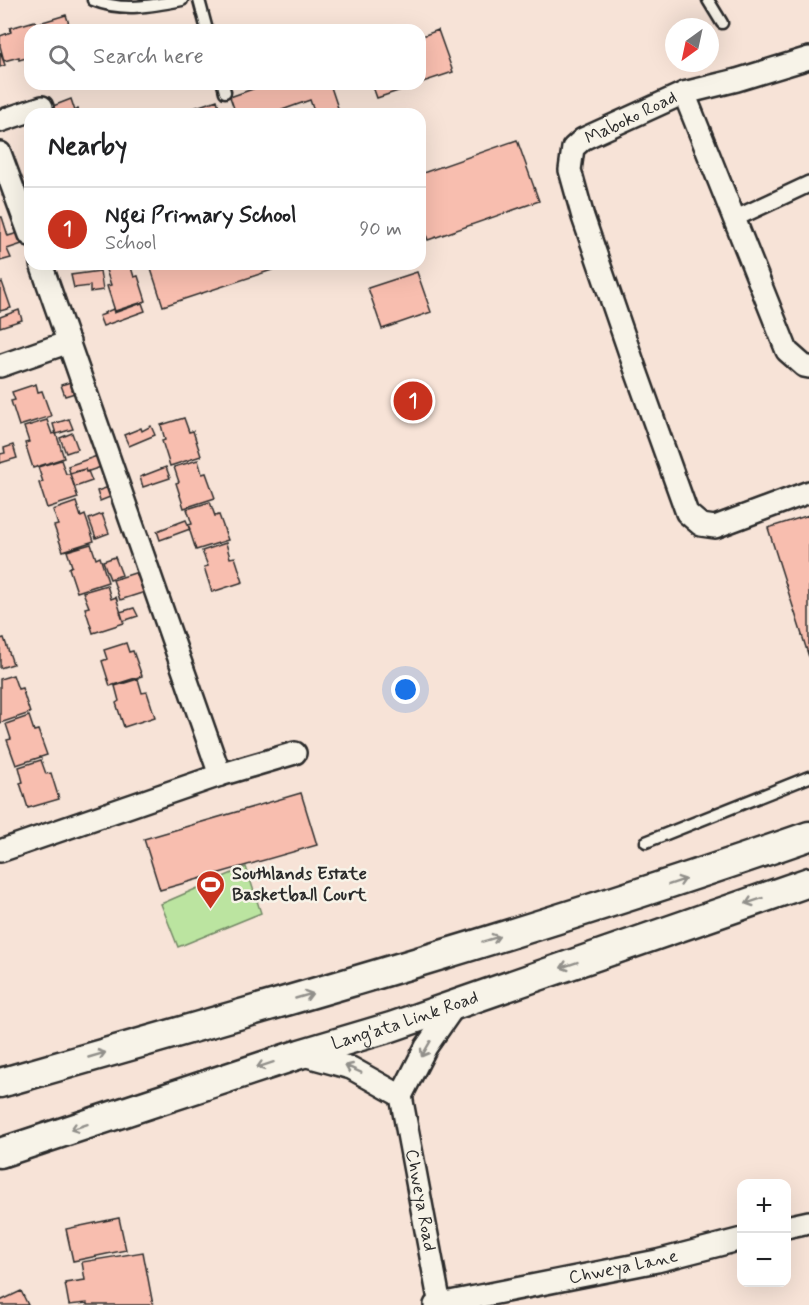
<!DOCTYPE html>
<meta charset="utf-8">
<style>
body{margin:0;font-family:Mynerve,sans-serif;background:#f2f2f2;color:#202124}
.controls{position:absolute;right:18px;bottom:18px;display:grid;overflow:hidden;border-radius:12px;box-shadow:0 6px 24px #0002}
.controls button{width:54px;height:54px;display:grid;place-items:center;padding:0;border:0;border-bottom:2px solid #e0e0e0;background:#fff;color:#202124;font:30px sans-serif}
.compass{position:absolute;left:665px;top:18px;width:54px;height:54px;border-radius:50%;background:#fff;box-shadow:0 6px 24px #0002;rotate:213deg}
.you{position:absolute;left:406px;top:690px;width:21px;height:21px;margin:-15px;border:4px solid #fff;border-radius:50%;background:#1a73e8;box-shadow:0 0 0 9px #1a73e833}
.badge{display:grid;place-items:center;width:39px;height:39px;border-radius:50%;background:#c8321e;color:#fff;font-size:20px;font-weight:700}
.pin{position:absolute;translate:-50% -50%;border:3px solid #fff;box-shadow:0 2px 6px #0006}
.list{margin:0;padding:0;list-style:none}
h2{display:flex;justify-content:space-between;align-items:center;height:78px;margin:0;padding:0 24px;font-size:26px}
h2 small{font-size:20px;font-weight:400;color:#757577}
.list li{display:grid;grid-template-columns:39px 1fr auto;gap:18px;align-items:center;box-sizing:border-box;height:84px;padding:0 24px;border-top:2px solid #e0e0e0}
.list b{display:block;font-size:22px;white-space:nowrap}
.list p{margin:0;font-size:20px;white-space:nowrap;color:#757577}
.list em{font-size:20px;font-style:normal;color:#757577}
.icon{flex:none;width:33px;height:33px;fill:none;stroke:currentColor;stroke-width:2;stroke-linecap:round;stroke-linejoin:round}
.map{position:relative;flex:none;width:809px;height:1305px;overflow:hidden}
.search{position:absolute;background:#fff;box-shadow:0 6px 24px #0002;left:24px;top:24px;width:402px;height:66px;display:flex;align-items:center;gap:15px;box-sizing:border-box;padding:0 21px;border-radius:18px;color:#757577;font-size:22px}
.panel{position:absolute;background:#fff;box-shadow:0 6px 24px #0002;left:24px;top:108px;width:402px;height:162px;border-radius:18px}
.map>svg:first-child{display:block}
.green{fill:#bbe4a0;stroke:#738866;stroke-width:1.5}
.building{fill:#f8beaf;stroke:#2b2b2b;stroke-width:1.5}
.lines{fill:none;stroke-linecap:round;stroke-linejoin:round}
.service-casing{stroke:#2b2b2b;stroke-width:15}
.pedestrian-casing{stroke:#2b2b2b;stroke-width:20}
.minor-casing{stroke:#2b2b2b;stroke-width:26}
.secondary-casing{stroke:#2b2b2b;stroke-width:33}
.service{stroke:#f7f3e8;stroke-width:10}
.pedestrian{stroke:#f7f3e8;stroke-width:15}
.minor{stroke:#f7f3e8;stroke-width:21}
.secondary{stroke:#f7f3e8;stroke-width:28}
.oneway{stroke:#918f8a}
.labels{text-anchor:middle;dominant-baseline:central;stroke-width:5;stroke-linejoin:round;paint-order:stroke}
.street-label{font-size:18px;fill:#2b2b2b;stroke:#f7f3e8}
.poi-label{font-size:18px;font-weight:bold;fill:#2b2b2b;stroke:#f7f3e8;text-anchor:start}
</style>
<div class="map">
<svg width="809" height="1305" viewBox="0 0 809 1305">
<rect width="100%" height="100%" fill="#f7e3d7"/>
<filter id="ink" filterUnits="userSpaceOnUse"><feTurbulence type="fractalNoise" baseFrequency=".0167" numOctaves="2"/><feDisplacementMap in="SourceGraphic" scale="12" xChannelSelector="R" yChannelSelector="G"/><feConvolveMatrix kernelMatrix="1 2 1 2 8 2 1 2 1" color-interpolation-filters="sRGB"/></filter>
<g filter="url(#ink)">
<path class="green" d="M246 867 261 913 178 947 161 904Z"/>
<path class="building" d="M66 15 71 30H30V57L19 60V57L4 61 0 46V36L11 32 10 28 35 21 36 24Z
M438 30 453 72 420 83V37Z
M0 52 5 65 0 67Z
M267 84H330L340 114H315L310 100 271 114H236L230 97Z
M372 84H419L377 98Z
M71 99 75 111 78 109 80 114H50L48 108Z
M217 100 221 114H176Z
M517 140 539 201 428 240 420 219V174Z
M0 217H2L8 236 18 233 22 244 7 249 11 258 0 261Z
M97 264H113L98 269Z
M124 264H130L134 277 138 276 146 301 115 311 107 286 111 285 106 270Z
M157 264H270L272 270 163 306 150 266Z
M283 264H297L285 269Z
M100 271 103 290 90 292V286L74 288 71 275Z
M417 272 431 312 382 329 368 288Z
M2 282 11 308 0 311V283Z
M142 303 145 311 103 326 99 316 105 314 104 313 113 309 114 313Z
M19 310 22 320 0 327V317Z
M74 381 78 392 65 396 61 385Z
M36 384 38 392 42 391 51 416 19 426 11 401 15 400 12 392Z
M184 418 189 432 193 431 201 456 170 466 162 441 165 440 161 425Z
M69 419 73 429 56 434 53 424Z
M47 420 52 434 56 433 64 458 33 468 25 443 29 442 24 427Z
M151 426 155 435 129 446 124 435 141 428 142 431Z
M72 433 78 449 66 453 60 438Z
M13 445 17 458 0 463V454L5 453 4 448Z
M100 455 104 466 86 472 85 469 70 473 68 466Z
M61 460 66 474H70L78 498 47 508 39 483 43 482 38 467Z
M198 460 202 474 206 473 215 498 184 508 176 483 179 482 174 467Z
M166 467 170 478 143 487 140 477Z
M85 469 86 472 88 471 92 481 75 487 70 474Z
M112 486 115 495 100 501 97 491Z
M76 502 81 517 85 515 94 541 63 551 54 526 58 525 53 510Z
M210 502 215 516 219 515 228 540 196 550 188 525 192 524 187 509Z
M102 514 109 533 96 538 89 519Z
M809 515V657L768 528Z
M186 520 190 529 160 540 157 531Z
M226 543 230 558 235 557 243 582 212 592 204 567 208 566 202 551Z
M91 544 96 559 100 557 108 582 77 592 69 568 72 566 67 551Z
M115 557 122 575 110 579 103 561Z
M141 571 145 592 120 600 113 580Z
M107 585 111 599 116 597 124 623 93 633 85 608 89 607 83 592Z
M134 608 138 616 123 621 120 612Z
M4 638 13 664 0 668V639Z
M126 643 129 652 133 651 142 676 110 686 102 661 107 659 104 650Z
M13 675 18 689 22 688 30 713 0 723V679Z
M138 679 142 693 147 692 155 717 124 727 116 703 119 701 115 686Z
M29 716 34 731 38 730 47 755 16 765 7 740 11 739 6 724Z
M41 760 46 774 51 773 59 799 28 808 20 783 23 782 19 767Z
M301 793 317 845 160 890 144 839Z
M119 1218 126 1250 73 1261 66 1229Z
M143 1252 153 1305H87V1303L69 1305 65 1283 85 1280 82 1262Z
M21 1291 28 1305H0V1301Z"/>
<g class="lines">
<defs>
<path id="service" d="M93 0C122 12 152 6 182 0
M199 0 207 30
M708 0 722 23
M223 84 225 92
M646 842 809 777"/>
<path id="pedestrian" d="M734 219 809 184"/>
<g id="minor">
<path d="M809 58 737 80 684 93 583 139 573 148 570 170 583 217 635 368 687 513 701 525 715 527 809 492"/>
<path d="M684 93 787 351 804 366 809 367"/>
<path d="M0 121 42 107"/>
<path d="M0 153 30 235"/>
<path d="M41 264 220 775"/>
<path d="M0 366 69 342"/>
<path d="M0 851 220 775 295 753"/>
<path d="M300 1054 351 1068 401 1096"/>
<path id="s1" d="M401 1096 440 1305"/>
<path d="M401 1096 426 1047 456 1004"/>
<path d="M786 1227 809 1222"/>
<path id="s2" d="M435 1305 657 1261 742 1239"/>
</g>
<g id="secondary">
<path d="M0 1083C271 1006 543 929 809 836"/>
<path id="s3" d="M0 1153 300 1054 391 1027 809 882"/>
</g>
</defs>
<use href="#service" class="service-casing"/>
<use href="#pedestrian" class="pedestrian-casing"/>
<use href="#minor" class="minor-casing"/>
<use href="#secondary" class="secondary-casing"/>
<use href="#service" class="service"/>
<use href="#pedestrian" class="pedestrian"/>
<use href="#minor" class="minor"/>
<use href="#secondary" class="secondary"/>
</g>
<defs><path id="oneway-shaft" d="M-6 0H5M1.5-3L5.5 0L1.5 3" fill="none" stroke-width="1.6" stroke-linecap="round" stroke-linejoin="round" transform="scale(1.5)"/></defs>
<g class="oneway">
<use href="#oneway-shaft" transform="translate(677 882) rotate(-18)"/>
<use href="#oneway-shaft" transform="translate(754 901) rotate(161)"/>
<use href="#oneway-shaft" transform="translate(491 939) rotate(-17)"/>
<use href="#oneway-shaft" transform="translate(569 965) rotate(161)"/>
<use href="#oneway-shaft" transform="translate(304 996) rotate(-16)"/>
<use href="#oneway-shaft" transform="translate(426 1049) rotate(120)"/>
<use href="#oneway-shaft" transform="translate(97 1055) rotate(-16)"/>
<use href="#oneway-shaft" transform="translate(265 1065) rotate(162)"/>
<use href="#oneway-shaft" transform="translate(353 1069) rotate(-156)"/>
<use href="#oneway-shaft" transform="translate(79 1127) rotate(162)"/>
</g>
</g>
<defs>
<symbol id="stadium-pin" viewBox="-11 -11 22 30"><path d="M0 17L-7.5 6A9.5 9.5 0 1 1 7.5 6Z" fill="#c8321e" stroke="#f7f3e8"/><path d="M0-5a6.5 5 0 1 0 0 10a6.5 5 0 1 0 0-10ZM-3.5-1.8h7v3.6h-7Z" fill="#fff"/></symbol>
</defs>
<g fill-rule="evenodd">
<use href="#stadium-pin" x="194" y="868" width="33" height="45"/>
</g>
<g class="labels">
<g class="street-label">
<text transform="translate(631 118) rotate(-26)">Maboko Road</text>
<text stroke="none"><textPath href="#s3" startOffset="426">Lang'ata Link Road</textPath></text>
<text stroke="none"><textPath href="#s1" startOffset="106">Chweya Road</textPath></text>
<text stroke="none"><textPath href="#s2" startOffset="192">Chweya Lane</textPath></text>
</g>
<g class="poi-label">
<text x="232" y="874">Southlands Estate<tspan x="232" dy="21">Basketball Court</tspan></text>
</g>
</g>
</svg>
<div class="controls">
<button>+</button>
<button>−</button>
</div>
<svg class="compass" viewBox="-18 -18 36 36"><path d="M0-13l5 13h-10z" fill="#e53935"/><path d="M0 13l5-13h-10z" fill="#757577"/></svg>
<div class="you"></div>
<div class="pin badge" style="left:413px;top:401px">1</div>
<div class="search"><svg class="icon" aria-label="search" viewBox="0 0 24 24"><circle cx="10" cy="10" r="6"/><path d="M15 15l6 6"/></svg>Search here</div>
<section class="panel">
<h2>Nearby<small></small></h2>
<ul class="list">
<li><span class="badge">1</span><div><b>Ngei Primary School</b><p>School</p></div><em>90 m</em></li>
</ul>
</section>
</div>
